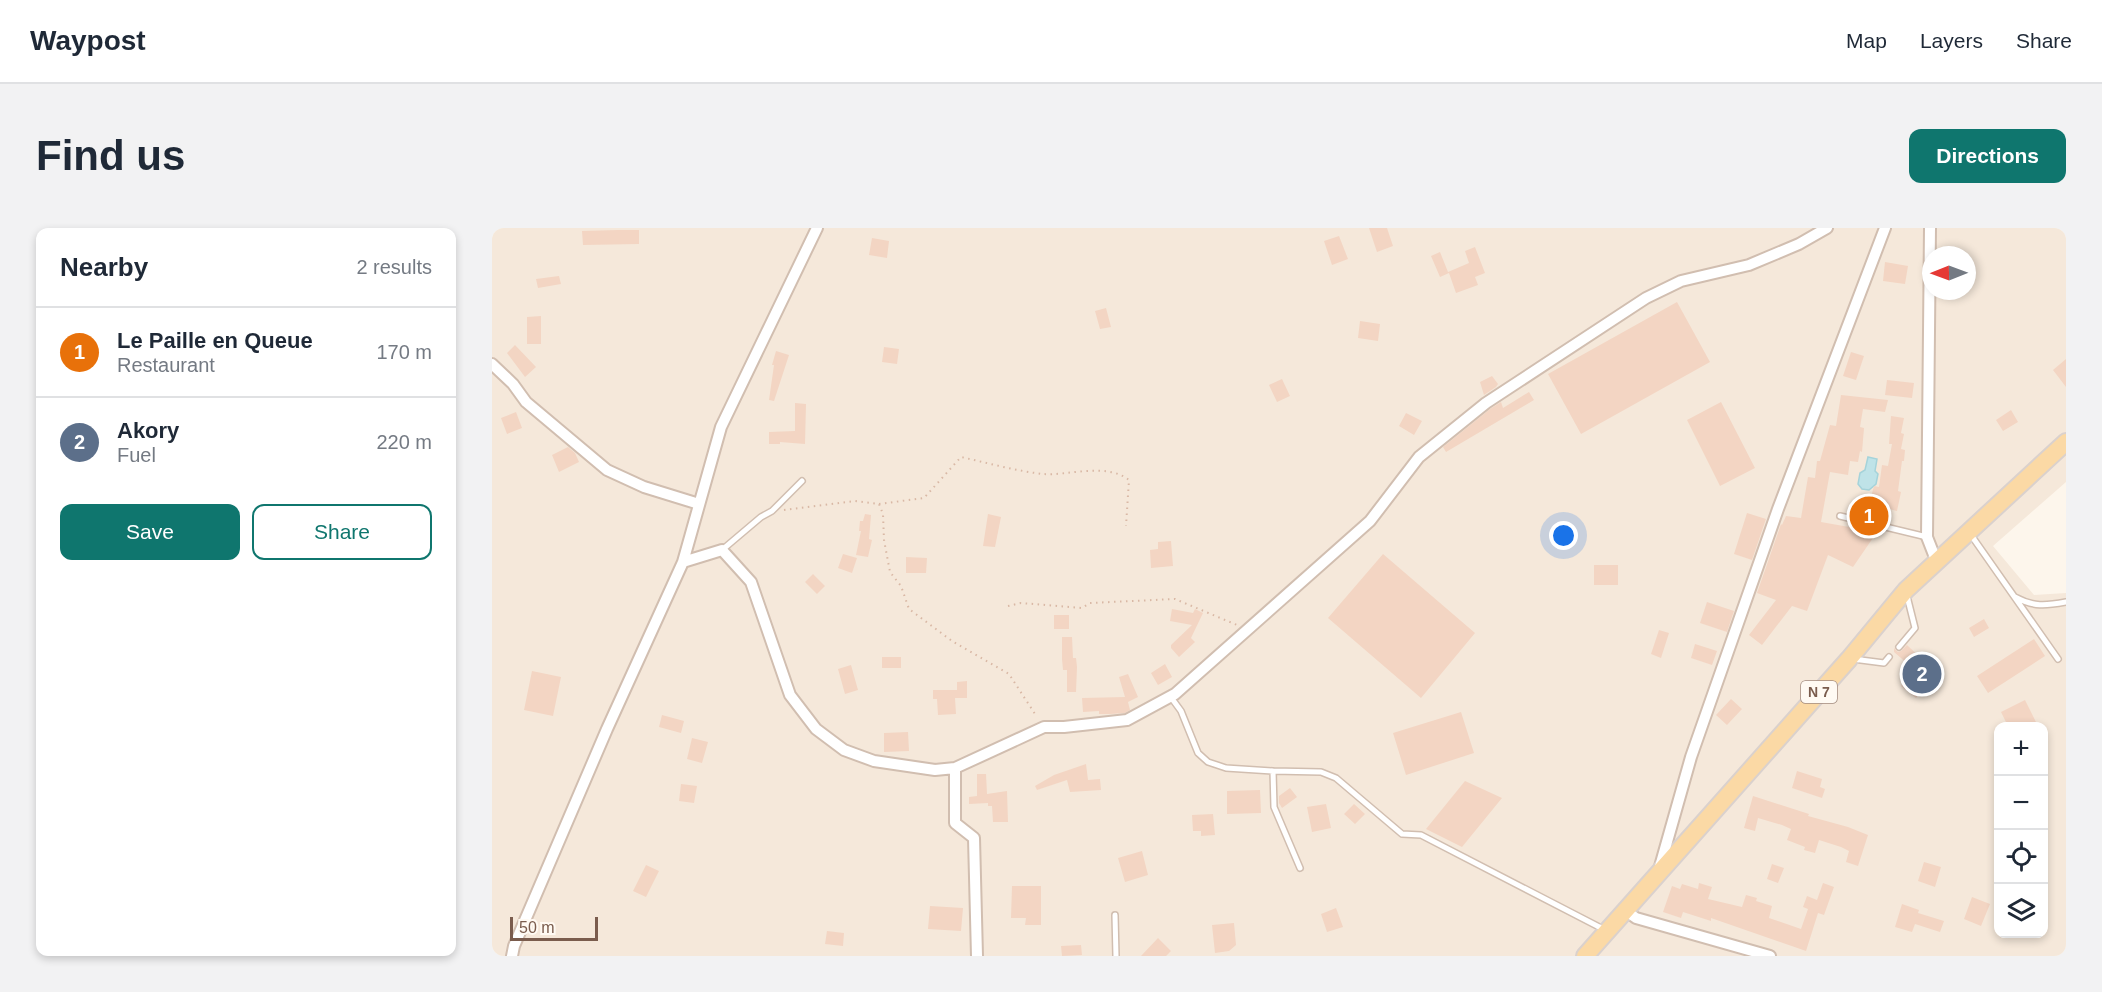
<!DOCTYPE html>
<meta charset="utf-8">
<style>
body{margin:0;font-family:Arial,sans-serif;background:#f2f2f3;color:#1f2937}
.controls{position:absolute;right:18px;bottom:18px;display:grid;overflow:hidden;border-radius:12px;box-shadow:0 3px 9px #0003}
.controls button{width:54px;height:54px;display:grid;place-items:center;padding:0;border:0;border-bottom:2px solid #e0e1e3;background:#fff;color:#1f2937;font:30px sans-serif}
.compass{position:absolute;left:1430px;top:18px;width:54px;height:54px;border-radius:50%;background:#fff;box-shadow:0 3px 9px #0003;rotate:269deg}
.scale{position:absolute;left:18px;bottom:15px;width:88px;box-sizing:border-box;padding-left:6px;border:3px solid #7a5c4d;border-top:0;font-size:16px;line-height:21px;white-space:nowrap;color:#7a5c4d;-webkit-text-stroke:4px #fffaf3;paint-order:stroke}
.you{position:absolute;left:1072px;top:308px;width:21px;height:21px;margin:-15px;border:4px solid #fff;border-radius:50%;background:#1a73e8;box-shadow:0 0 0 9px #1a73e833}
.badge{display:grid;place-items:center;width:39px;height:39px;border-radius:50%;background:#0f766e;color:#fff;font-size:20px;font-weight:700}
.pin{position:absolute;translate:-50% -50%;border:3px solid #fff;box-shadow:0 2px 6px #0006}
.list{margin:0;padding:0;list-style:none}
h2{display:flex;justify-content:space-between;align-items:center;height:78px;margin:0;padding:0 24px;font-size:26px}
h2 small{font-size:20px;font-weight:400;color:#747a83}
.list li{display:grid;grid-template-columns:39px 1fr auto;gap:18px;align-items:center;box-sizing:border-box;height:90px;padding:0 24px;border-top:2px solid #e0e1e3}
.list b{display:block;font-size:22px;white-space:nowrap}
.list p{margin:0;font-size:20px;white-space:nowrap;color:#747a83}
.list em{font-size:20px;font-style:normal;color:#747a83}
.actions{display:flex;gap:12px;padding:18px 24px}
.actions a{flex:1;padding:14px 0;border:2px solid #0f766e;border-radius:12px;text-align:center;font-size:21px;color:#0f766e}
.actions .main{background:#0f766e;color:#fff}
.icon{flex:none;width:33px;height:33px;fill:none;stroke:currentColor;stroke-width:2;stroke-linecap:round;stroke-linejoin:round}
.map{position:relative;flex:none;width:1574px;height:728px;overflow:hidden;border-radius:12px}
header{display:flex;align-items:center;gap:36px;box-sizing:border-box;height:84px;padding:0 30px;background:#fff;border-bottom:2px solid #e0e1e3}
header strong{font-size:28px}
nav{display:flex;gap:33px;margin-inline-start:auto;font-size:21px}
.intro{display:flex;align-items:center;justify-content:space-between;box-sizing:border-box;height:144px;padding:0 36px}
h1{margin:0;font-size:42px}
.button{padding:15px 27px;border-radius:12px;background:#0f766e;color:#fff;font-size:21px;font-weight:700}
main{display:flex;gap:36px;padding:0 36px}
aside{flex:1;background:#fff;border-radius:12px;box-shadow:0 3px 9px #0003}
.map>svg:first-child{display:block}
.residential{fill:#f5e8da;fill-rule:evenodd}
.water{fill:#bfe3e8;stroke:#a5d3da;stroke-width:1.5}
.building{fill:#f3d5c3}
.lines{fill:none;stroke-linecap:round;stroke-linejoin:round}
.service-casing{stroke:#d1beb0;stroke-width:8}
.minor-casing{stroke:#d1beb0;stroke-width:14}
.primary-casing{stroke:#dad1cd;stroke-width:20}
.path{stroke:#d9b8a5;stroke-width:2;stroke-dasharray:1.5 4.5;stroke-linecap:butt}
.service{stroke:#fff;stroke-width:5}
.minor{stroke:#fff;stroke-width:10}
.primary{stroke:#fbd9a5;stroke-width:16}
.labels{text-anchor:middle;dominant-baseline:central;stroke-width:4.5;stroke-linejoin:round;paint-order:stroke}
.shield{fill:#fffaf3;stroke:#a28b7f;stroke-width:1.5}
.shield-label{font-size:14px;font-weight:bold;fill:#7a5c4d}
</style>
<header>
<strong>Waypost</strong>
<nav><a>Map</a><a>Layers</a><a>Share</a></nav>
</header>
<div class="intro"><h1>Find us</h1><a class="button">Directions</a></div>
<main>
<aside>
<h2>Nearby<small>2 results</small></h2>
<ul class="list">
<li><span class="badge" style="background:#e8710a">1</span><div><b>Le Paille en Queue</b><p>Restaurant</p></div><em>170 m</em></li>
<li><span class="badge" style="background:#5c6f8a">2</span><div><b>Akory</b><p>Fuel</p></div><em>220 m</em></li>
</ul>
<div class="actions"><a class="main">Save</a><a>Share</a></div>
</aside>
<div class="map">
<svg width="1574" height="728" viewBox="0 0 1574 728">
<rect width="100%" height="100%" fill="#fdf6ec"/>
<path class="residential" d="M0 0H1574V254L1501 318 1542 367 1574 365V728H0ZM1439 27H1475V63H1439ZM1506 499H1552V706H1506Z"/>
<path class="water" d="M1376 229 1385 231 1383 243 1386 246 1384 256 1377 262 1370 261 1366 256 1368 245 1373 242Z"/>
<path class="building" d="M877 0H895L901 18 885 24Z
M126 2H147V16L91 17 90 3Z
M847 8 856 31 840 37 832 13Z
M380 10 397 13 395 30 377 27Z
M983 19 993 45 983 49 986 57 964 65 957 45 948 49 939 28 948 24 956 44 977 35 973 23Z
M1393 34 1416 38 1413 56 1391 53Z
M67 48 69 56 46 60 44 51Z
M1185 74 1218 134 1089 206 1056 146Z
M614 80 619 99 608 101 603 83Z
M49 88V116H35V89Z
M868 93 888 96 886 113 866 110Z
M23 117 44 139 33 149 15 125Z
M392 119 407 121 405 136 390 134Z
M284 123 297 127 282 173 277 172 282 137H280Z
M1359 124 1372 128 1364 152 1351 148Z
M1574 131V159L1561 142Z
M1000 148 1006 156 1004 159 992 167 988 154Z
M790 151 798 168 785 174 777 157Z
M1395 152 1422 155 1420 170 1393 167Z
M1037 164 1042 172 954 224 951 219 998 181 1009 174 1011 180Z
M1349 167 1396 172 1393 184 1371 181 1368 199 1372 200 1370 224 1368 223 1366 234 1358 233 1356 247 1338 244 1329 294 1385 304 1361 339 1336 327 1315 383 1300 378 1270 417 1257 407 1284 372 1265 365 1289 296 1290 297 1294 288 1309 290 1316 249 1323 250 1325 233H1328L1338 197 1344 198Z
M1229 174 1263 240 1228 258 1195 192Z
M303 175 314 176 313 216 288 214V216H277V204L303 203Z
M1519 182 1526 194 1511 203 1504 192Z
M24 184 30 200 15 206 9 190Z
M914 185 930 193 922 207 907 198Z
M1399 188 1412 190 1409 205 1412 206 1409 221 1413 222 1412 233H1410L1406 263 1409 264 1405 283 1377 276 1382 258 1387 259 1390 237 1396 238 1400 216H1397Z
M76 219 83 225 87 234 67 244 60 227Z
M1255 285 1274 291 1260 332 1242 326Z
M373 286 379 287 377 311 380 312 376 329 364 327 369 303H367L368 293H371Z
M496 286 509 289 503 319 491 318Z
M679 313 681 338 659 340 658 322 666 321V314Z
M351 326 365 330 360 345 346 340Z
M891 326 983 405 929 470 836 390Z
M414 329 435 330 434 345H414Z
M1102 337H1126V357H1102Z
M321 346 333 358 325 366 313 354Z
M1215 374 1242 383 1235 404 1208 395Z
M680 381 701 385 703 381 711 385 699 410 703 414 687 429 679 420V417L700 397 678 393Z
M562 387H577V401H562Z
M1492 391 1497 400 1482 409 1477 400Z
M1167 402 1177 405 1169 430 1159 426Z
M570 409H580L581 430H584L585 439 584 464H575V442H571L570 431Z
M1542 411 1553 428 1496 465 1485 448Z
M1203 416 1225 423 1220 437 1199 430Z
M1415 417 1432 433 1435 430 1446 440 1436 452 1438 454 1424 470 1409 458 1423 442 1402 424V420L1406 424 1409 423Z
M390 429H409V440H390Z
M673 436 680 449 666 457 659 445Z
M359 437 366 462 353 466 346 441Z
M40 443 69 449 61 488 32 482Z
M636 446 646 469 636 474 638 482 633 485 618 486H607V483L591 484 590 470 633 469 627 449Z
M475 453V470H463L464 486 446 487 445 471H441V462H465V454Z
M1239 471 1250 481 1235 497 1224 487Z
M1533 472 1545 496 1539 498H1516L1509 484Z
M969 484 982 525 914 547 901 505Z
M170 487 192 493 189 505 167 499Z
M416 504 417 523 392 524V505Z
M200 510 216 514 210 535 195 531Z
M594 536 596 552 608 551 609 562 578 564 575 552 545 562 543 558 562 547Z
M1305 543 1330 551 1328 559 1333 561 1330 570 1300 560Z
M485 546H494L495 566 515 563 516 594H501L500 578H496V575L477 576V569L485 568Z
M973 553 1010 570 970 619 934 601Z
M189 556 205 558 202 575 187 573Z
M798 560 805 569 790 580 787 575V568Z
M768 562 769 585 735 586V563Z
M1261 568 1317 586 1316 588 1356 599 1376 607 1366 638 1354 634 1357 623 1349 619 1327 612 1323 625 1312 622 1313 619 1295 612 1299 601 1290 597 1266 590 1263 603 1252 600Z
M834 576 839 600 820 604 815 579Z
M862 576 873 586 863 596 852 586Z
M721 586 723 607 709 608V603H701L700 587Z
M650 623 656 647 633 654 626 630Z
M1432 634 1449 639 1443 659 1426 653Z
M1280 636 1292 640 1286 655 1275 651Z
M154 637 167 643 154 669 141 663Z
M1207 655 1220 659 1216 671 1250 679 1254 667 1265 670 1264 673 1280 678 1277 690 1309 701 1316 681 1311 679 1315 668 1325 672 1331 655 1342 659 1332 687 1326 685 1314 723 1219 690V693L1191 684 1189 690 1171 684 1180 658 1188 661 1190 656 1206 661Z
M520 658H549V697H533L534 690H519Z
M1480 669 1498 676 1489 698 1472 691Z
M1410 676 1427 682 1426 685 1452 693 1448 704 1423 696 1420 704 1403 699Z
M438 678 471 680 469 703 436 701Z
M844 680 851 699 835 704 829 686Z
M742 695 744 717 737 723 723 725 720 697Z
M335 703 352 705 351 718 333 716Z
M666 710 679 723 674 728H649Z
M589 717 590 727 570 728 569 718Z"/>
<g class="lines">
<defs>
<path id="service" d="M1348 288 1435 309
M1479 307 1566 431
M230 322 269 289 280 283 310 253
M1523 369C1542 379 1553 378 1574 374
M1407 419 1423 400 1415 368
M1361 431 1392 435 1397 429
M678 468 689 483 706 525 716 534 734 540 781 543 782 579 808 640
M781 543 829 544 844 550 910 606 929 607 1113 702
M623 687 624 728"/>
<path id="minor" d="M1438 0 1435 309 1444 332
M0 136 21 156 34 174 115 242 152 259 207 276
M191 334 230 322 259 354 298 467 324 501 352 522 382 533 443 542 463 540 552 499H572L635 492 683 466 878 293 927 229 994 175 1154 70 1189 53 1257 37 1307 16 1335 0
M463 540V595L482 610 485 728
M1167 642 1199 529 1286 281 1393 0
M1134 683 1144 690 1278 728
M20 728 22 718 115 501 191 334 229 199 325 0"/>
<path id="primary" d="M1093 728 1357 431 1414 362 1574 214"/>
</defs>
<use href="#service" class="service-casing"/>
<use href="#minor" class="minor-casing"/>
<use href="#primary" class="primary-casing"/>
<path class="path" d="M387 276 432 270 469 229C496 235 524 243 551 246 576 248 614 234 637 252L634 298
M292 282 363 273 387 276 391 286 392 312 398 344 409 358 417 381 460 413 517 446 545 489
M516 378 529 375 590 380 598 375 683 371 745 397"/>
<use href="#service" class="service"/>
<use href="#minor" class="minor"/>
<use href="#primary" class="primary"/>
</g>
<g class="labels">
<rect class="shield" x="1309" y="453" width="36" height="22" rx="4.5"/>
<g class="shield-label">
<text x="1327" y="464">N 7</text>
</g>
</g>
</svg>
<div class="controls">
<button>+</button>
<button>−</button>
<button><svg class="icon" aria-label="locate" viewBox="0 0 24 24"><circle cx="12" cy="12" r="6"/><path d="M12 2v4M12 18v4M2 12h4M18 12h4"/></svg></button>
<button><svg class="icon" aria-label="layers" viewBox="0 0 24 24"><path d="M12 4l9 5-9 5-9-5zM3 14l9 5 9-5"/></svg></button>
</div>
<svg class="compass" viewBox="-18 -18 36 36"><path d="M0-13l5 13h-10z" fill="#e53935"/><path d="M0 13l5-13h-10z" fill="#747a83"/></svg>
<div class="scale">50 m</div>
<div class="you"></div>
<div class="pin badge" style="left:1377px;top:288px;background:#e8710a">1</div>
<div class="pin badge" style="left:1430px;top:446px;background:#5c6f8a">2</div>
</div>
</main>
